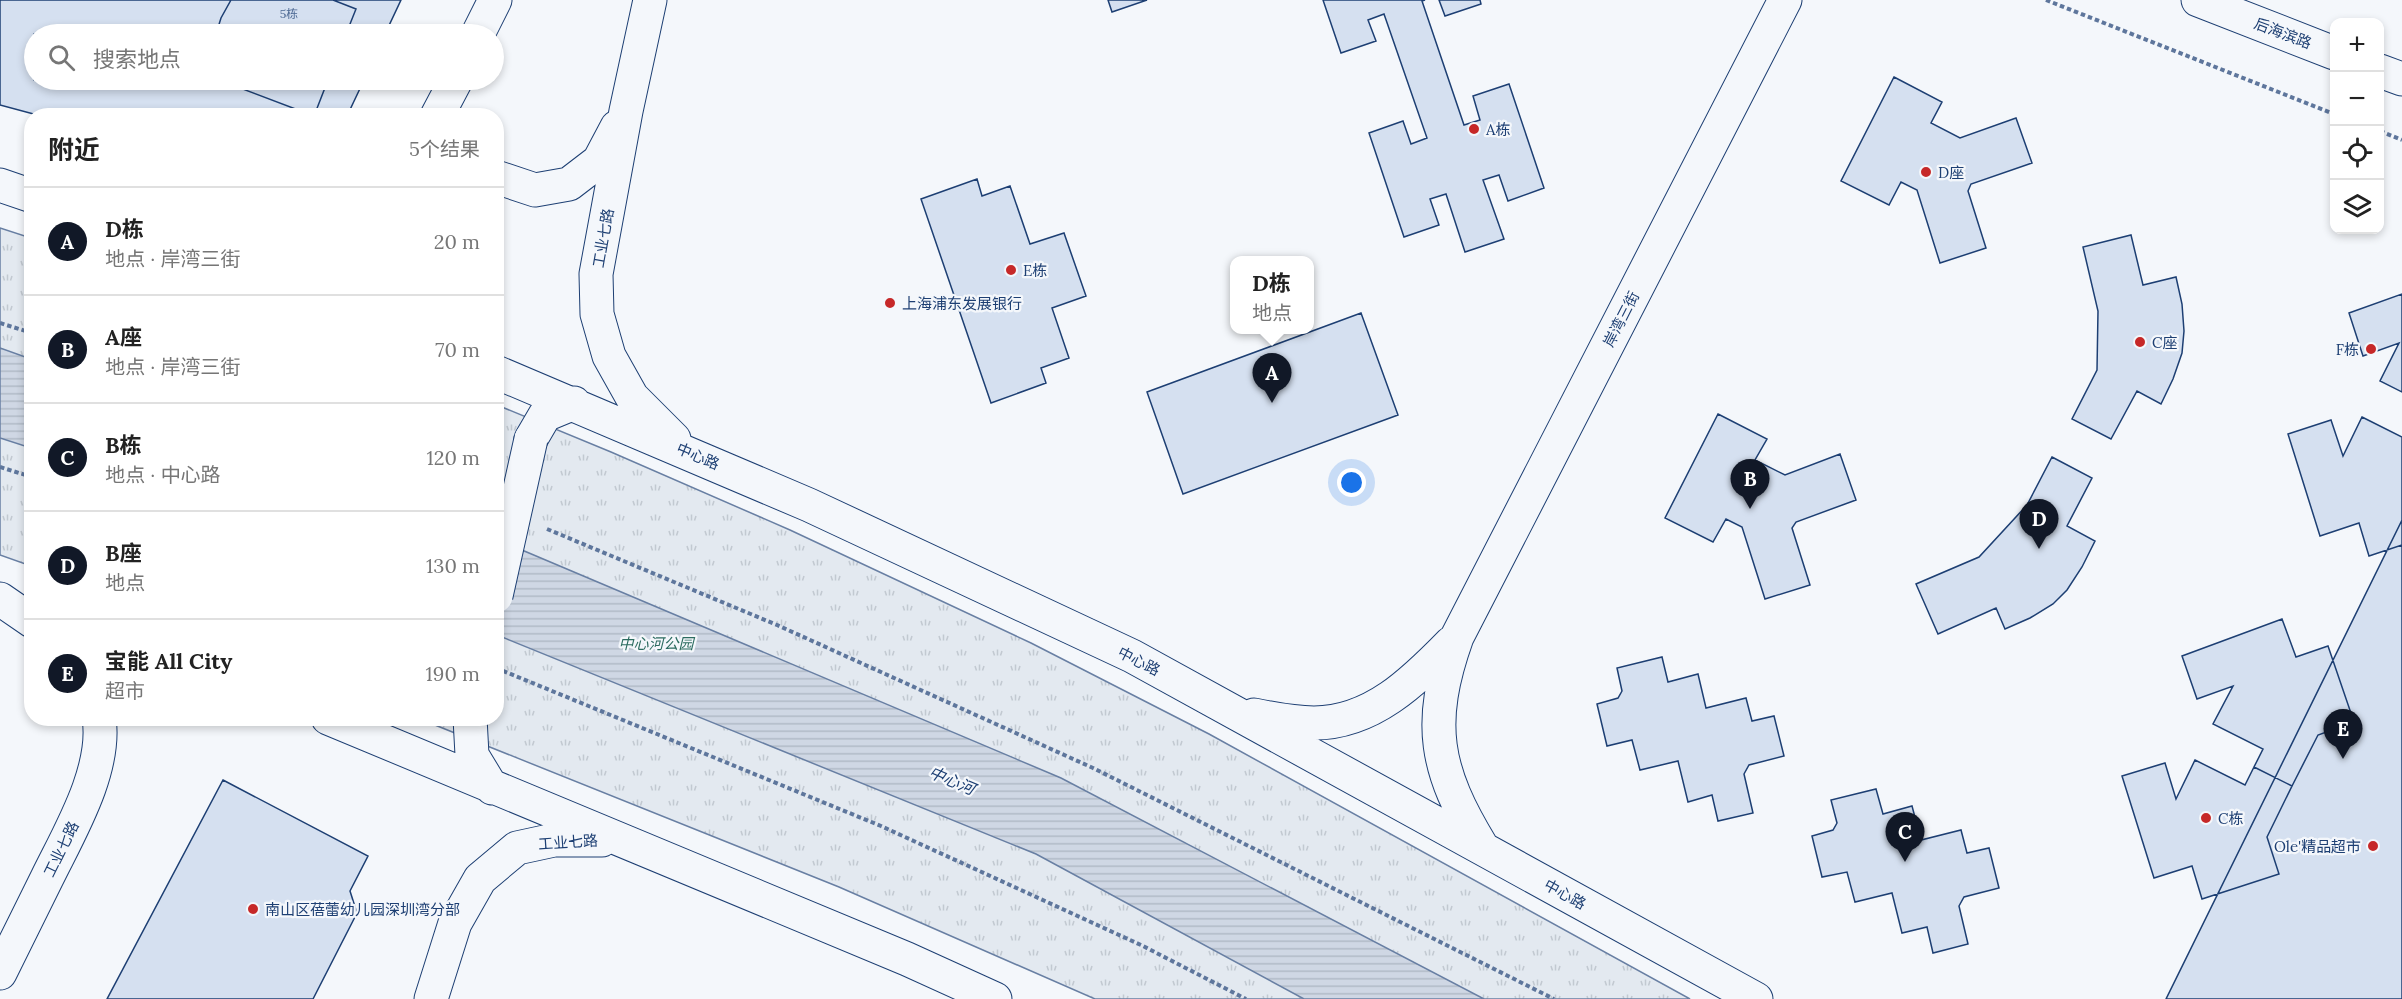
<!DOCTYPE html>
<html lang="zh">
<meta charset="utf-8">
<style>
body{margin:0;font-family:Lora,"Noto Sans SC",serif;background:#f6f6f6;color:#222}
.controls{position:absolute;right:18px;top:18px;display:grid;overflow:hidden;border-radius:12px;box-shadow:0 3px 9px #0003}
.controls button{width:54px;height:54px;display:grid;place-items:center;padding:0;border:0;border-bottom:2px solid #e0e0e0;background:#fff;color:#222;font:30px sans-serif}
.you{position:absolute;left:1352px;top:483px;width:21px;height:21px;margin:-15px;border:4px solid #fff;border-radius:50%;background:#1a73e8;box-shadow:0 0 0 9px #1a73e833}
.badge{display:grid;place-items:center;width:39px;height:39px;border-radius:50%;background:#111827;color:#fff;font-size:20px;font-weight:700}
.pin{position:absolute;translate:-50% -50px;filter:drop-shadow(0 2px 3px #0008)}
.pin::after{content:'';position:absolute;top:32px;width:21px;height:18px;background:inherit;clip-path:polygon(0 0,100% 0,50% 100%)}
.popup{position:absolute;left:1230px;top:256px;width:84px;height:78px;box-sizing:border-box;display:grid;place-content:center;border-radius:12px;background:#fff;filter:drop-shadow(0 2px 4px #0005);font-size:20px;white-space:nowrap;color:#767676}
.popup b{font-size:22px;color:#222}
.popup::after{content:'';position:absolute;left:50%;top:100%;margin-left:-12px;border:12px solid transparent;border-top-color:#fff}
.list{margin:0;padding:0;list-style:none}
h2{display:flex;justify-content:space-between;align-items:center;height:78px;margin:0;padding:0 24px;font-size:26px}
h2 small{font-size:20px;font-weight:400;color:#767676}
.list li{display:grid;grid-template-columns:39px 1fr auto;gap:18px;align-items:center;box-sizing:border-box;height:108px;padding:0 24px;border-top:2px solid #e0e0e0}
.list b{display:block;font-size:22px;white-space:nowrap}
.list p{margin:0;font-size:20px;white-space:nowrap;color:#767676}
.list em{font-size:20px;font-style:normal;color:#767676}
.icon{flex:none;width:33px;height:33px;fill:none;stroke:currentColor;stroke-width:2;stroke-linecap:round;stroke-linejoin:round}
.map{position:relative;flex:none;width:2402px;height:999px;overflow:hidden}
.search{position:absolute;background:#fff;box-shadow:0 3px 9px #0003;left:24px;top:24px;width:480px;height:66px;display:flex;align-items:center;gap:15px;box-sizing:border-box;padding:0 21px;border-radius:33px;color:#767676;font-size:22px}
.panel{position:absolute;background:#fff;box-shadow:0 3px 9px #0003;left:24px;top:108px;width:480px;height:618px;border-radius:24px}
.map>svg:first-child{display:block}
.park{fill:url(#park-tufts);stroke:#687fa3;stroke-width:1.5}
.water{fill:url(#water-rules);stroke:#687fa3;stroke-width:1.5}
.building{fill:#d5e0f0;stroke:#1d3f73;stroke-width:1.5}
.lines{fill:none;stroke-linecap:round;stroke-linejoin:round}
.secondary-casing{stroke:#1d3f73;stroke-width:35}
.path{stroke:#5e769c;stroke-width:4;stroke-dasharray:4.5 3;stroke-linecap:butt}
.secondary{stroke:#f4f7fb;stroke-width:33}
.secondary-bridge-casing{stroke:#1d3f73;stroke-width:35;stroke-linecap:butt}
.secondary-bridge{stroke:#f4f7fb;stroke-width:33}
.poi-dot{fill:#c62828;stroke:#f4f7fb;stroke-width:2}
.labels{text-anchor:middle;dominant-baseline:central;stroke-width:4.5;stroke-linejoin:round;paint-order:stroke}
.number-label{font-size:12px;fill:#4b6792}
.street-label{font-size:15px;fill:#1d3f73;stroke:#f4f7fb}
.poi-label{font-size:15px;fill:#1d3f73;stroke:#f4f7fb;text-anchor:start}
.park-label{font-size:15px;font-style:italic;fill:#2c6c60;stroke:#f4f7fb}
.water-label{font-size:16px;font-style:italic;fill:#1d3f73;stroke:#f4f7fb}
</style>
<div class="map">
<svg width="2402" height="999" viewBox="0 0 2402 999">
<defs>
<pattern id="park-tufts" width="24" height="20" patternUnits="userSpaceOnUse" patternTransform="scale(1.5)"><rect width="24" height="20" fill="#e3e9f0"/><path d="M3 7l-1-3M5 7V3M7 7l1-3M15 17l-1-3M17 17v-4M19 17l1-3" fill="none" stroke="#c2c9d1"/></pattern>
<pattern id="water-rules" width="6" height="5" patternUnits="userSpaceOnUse" patternTransform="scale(1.5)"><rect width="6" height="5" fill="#cfd7e4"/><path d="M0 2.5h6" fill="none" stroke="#b1bac7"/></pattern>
</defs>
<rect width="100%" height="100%" fill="#f4f7fb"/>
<path class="park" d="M0 228 31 238V566L0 555Z
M497 405 611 452 790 530 1031 643 1209 734 1690 999H1095L839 887 420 719 496 718Z"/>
<path class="water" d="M0 348 31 359V448L0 438Z
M496 539 1061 778 1484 999H1304L1036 854 497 635Z"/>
<path class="building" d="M0 0H401L385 34H34V80H364L347 116H41L0 105Z
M231 0H333L356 9 346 34H216L221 18Z
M1108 0H1147L1112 12Z
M1323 0H1425L1422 1 1464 125 1480 120 1473 96 1509 84 1544 188 1508 201 1499 175 1483 180 1504 239 1465 252 1446 194 1430 199 1439 225 1404 237 1369 133 1403 121 1411 144 1427 138 1384 14 1368 20 1376 41 1341 53Z
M1439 0H1480L1481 4 1445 16Z
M1894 77 1942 102 1931 123 1960 138 2016 118 2032 163 1971 184 1968 191 1986 248 1940 263 1917 190 1901 182 1889 205 1841 181Z
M219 80H328L314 116Z
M977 179 982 196 1010 186 1030 244 1064 233 1086 296 1052 308 1069 358 1041 368 1046 383 991 403 921 199Z
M2131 235 2143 285 2176 277 2182 304 2184 331 2182 353 2173 379 2161 404 2137 391 2111 439 2072 419 2097 370 2098 311 2083 247Z
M2402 294V392L2380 381 2399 343 2363 356 2349 313Z
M1361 313 1398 415 1183 494 1147 392Z
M1718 414 1767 439 1755 460 1785 475 1840 454 1856 500 1796 522 1792 528 1810 585 1765 599 1742 527 1726 519 1713 542 1665 518Z
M2362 417 2402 437V545L2369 556 2359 523 2320 536 2288 434 2331 420 2343 456Z
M2052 457 2092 478 2067 526 2095 541 2082 567 2067 590 2053 604 2030 618 2005 629 1996 608 1938 634 1916 584 1979 557 2027 505Z
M2402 520V999H2166Z
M2282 619 2296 657 2328 646 2354 722 2318 735 2292 786 2254 767 2263 749 2213 724 2233 686 2197 699 2182 656Z
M1662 657 1668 682 1698 674 1706 708 1746 698 1752 721 1774 716 1784 756 1749 765 1744 774 1753 813 1718 821 1712 795 1688 802 1678 761 1640 770 1632 740 1607 746 1597 704 1618 698 1622 691 1617 668Z
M2195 760 2245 785 2254 767 2292 786 2267 837 2279 874 2202 899 2192 866 2154 878 2122 776 2165 763 2176 799Z
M223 780 368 856 350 891 357 913 313 999H107Z
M1876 789 1883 814 1912 806 1921 840 1961 830 1967 853 1989 848 1999 888 1964 897 1959 906 1968 944 1933 953 1927 927 1902 933 1892 893 1855 902 1847 872 1822 877 1812 836 1833 830 1837 823 1831 800Z"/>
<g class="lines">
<defs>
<path id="secondary" d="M650 0 626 111 596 274 597 314 609 356 632 397 674 439
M2198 0 2334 53
M478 34 495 0
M2380 71 2402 79
M437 116 456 80
M496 177 535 190 569 184 599 161 617 127
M0 185 32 196
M496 372 809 505 1132 656 1756 999
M531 439 545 415 574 403
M0 599 32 621
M1254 715C1273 719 1294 723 1314 723 1372 723 1414 681 1451 643
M328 718 907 959 995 999
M470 718 472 755 492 788
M1482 847C1435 770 1426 724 1457 637L1785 0
M0 973C16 941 31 910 47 878 69 833 107 770 99 718
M431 999 455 923 480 879 517 848 554 840H602"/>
</defs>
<use href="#secondary" class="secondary-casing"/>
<path class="path" d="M2046 0 2334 114
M2380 131 2402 140
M0 323 32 333
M0 467 32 477
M547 529 777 625 1093 768 1554 999
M496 668 881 826 1141 945 1246 999"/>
<use href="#secondary" class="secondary"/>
<defs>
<path id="secondary-bridge" d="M496 596 531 439"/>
</defs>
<use href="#secondary-bridge" class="secondary-bridge-casing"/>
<use href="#secondary-bridge" class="secondary-bridge"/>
</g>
<g class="poi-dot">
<circle cx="1474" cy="129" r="6"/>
<circle cx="1926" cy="172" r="6"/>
<circle cx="1011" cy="270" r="6"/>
<circle cx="890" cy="303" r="6"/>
<circle cx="2140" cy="342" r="6"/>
<circle cx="2371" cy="349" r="6"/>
<circle cx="2206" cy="818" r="6"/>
<circle cx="2373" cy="846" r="6"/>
<circle cx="253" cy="909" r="6"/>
</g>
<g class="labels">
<g class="number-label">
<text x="289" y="13">5栋</text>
</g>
<g class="street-label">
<text transform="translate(2283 33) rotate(21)">后海滨路</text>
<text transform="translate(603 238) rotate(-80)">工业七路</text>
<text transform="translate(1621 319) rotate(-63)">岸湾三街</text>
<text transform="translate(698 456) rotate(23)">中心路</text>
<text transform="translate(1139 661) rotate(27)">中心路</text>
<text transform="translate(568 842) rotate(-4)">工业七路</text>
<text transform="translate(61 849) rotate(-64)">工业七路</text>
<text transform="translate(1565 894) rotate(29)">中心路</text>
</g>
<g class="poi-label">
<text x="1486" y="129">A栋</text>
<text x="1938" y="172">D座</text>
<text x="1023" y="270">E栋</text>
<text x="902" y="303">上海浦东发展银行</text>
<text x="2152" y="342">C座</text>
<text x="2359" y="349" text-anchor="end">F栋</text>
<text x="2218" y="818">C栋</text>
<text x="2361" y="846" text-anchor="end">Ole'精品超市</text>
<text x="265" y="909">南山区蓓蕾幼儿园深圳湾分部</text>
</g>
<g class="park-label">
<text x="656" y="643">中心河公园</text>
</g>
<g class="water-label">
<text transform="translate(952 780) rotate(23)">中心河</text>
</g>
</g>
</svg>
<div class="controls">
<button>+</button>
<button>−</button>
<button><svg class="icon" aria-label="locate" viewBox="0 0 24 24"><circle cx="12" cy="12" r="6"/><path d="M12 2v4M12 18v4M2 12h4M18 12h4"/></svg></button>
<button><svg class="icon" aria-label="layers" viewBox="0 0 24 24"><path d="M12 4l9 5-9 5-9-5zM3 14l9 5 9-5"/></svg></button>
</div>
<div class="you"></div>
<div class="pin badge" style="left:1272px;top:403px">A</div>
<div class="popup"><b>D栋</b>地点</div>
<div class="pin badge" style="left:1750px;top:509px">B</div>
<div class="pin badge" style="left:1905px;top:862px">C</div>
<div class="pin badge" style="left:2039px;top:549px">D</div>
<div class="pin badge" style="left:2343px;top:759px">E</div>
<div class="search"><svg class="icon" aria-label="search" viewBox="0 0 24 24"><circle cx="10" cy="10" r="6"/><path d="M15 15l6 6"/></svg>搜索地点</div>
<section class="panel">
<h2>附近<small>5个结果</small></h2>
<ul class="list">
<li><span class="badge">A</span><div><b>D栋</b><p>地点 · 岸湾三街</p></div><em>20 m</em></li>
<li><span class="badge">B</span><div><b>A座</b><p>地点 · 岸湾三街</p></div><em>70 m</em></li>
<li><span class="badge">C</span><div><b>B栋</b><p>地点 · 中心路</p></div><em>120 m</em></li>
<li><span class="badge">D</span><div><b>B座</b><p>地点</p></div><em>130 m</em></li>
<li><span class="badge">E</span><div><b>宝能 All City</b><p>超市</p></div><em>190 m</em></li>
</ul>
</section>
</div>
